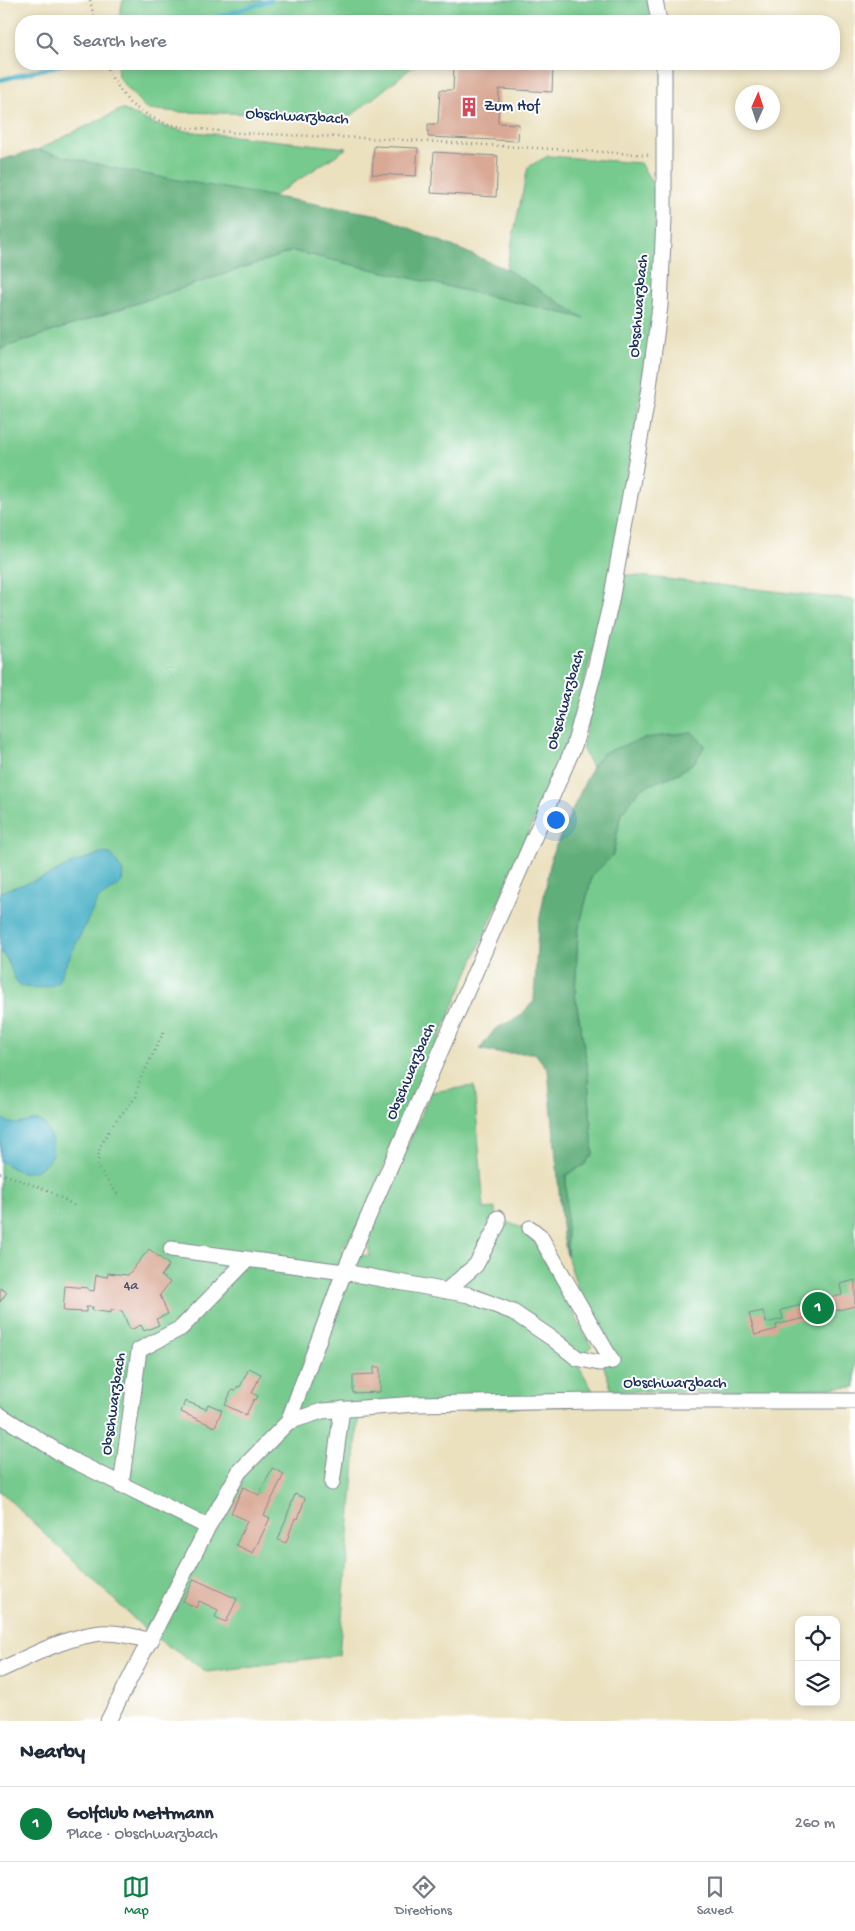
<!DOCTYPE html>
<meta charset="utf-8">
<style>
body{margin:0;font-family:"Gochi Hand",sans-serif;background:#f6f6f7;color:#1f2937}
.controls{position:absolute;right:15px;bottom:15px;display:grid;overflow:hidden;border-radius:10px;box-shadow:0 2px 8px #0003}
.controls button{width:45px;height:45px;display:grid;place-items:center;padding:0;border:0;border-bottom:1px solid #e0e1e3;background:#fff;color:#1f2937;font:25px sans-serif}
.compass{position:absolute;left:735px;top:85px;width:45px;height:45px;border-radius:50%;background:#fff;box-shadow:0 2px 8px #0003;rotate:3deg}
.you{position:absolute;left:555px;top:819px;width:18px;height:18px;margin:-12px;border:4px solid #fff;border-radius:50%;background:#1a73e8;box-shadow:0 0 0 8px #1a73e833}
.badge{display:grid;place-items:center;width:32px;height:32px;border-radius:50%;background:#0b8043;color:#fff;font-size:16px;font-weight:700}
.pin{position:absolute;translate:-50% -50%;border:2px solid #fff;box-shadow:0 1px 5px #0006}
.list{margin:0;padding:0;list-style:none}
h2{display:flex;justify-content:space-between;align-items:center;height:65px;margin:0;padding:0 20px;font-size:21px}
h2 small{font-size:16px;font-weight:400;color:#747a83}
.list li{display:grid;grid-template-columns:32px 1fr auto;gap:15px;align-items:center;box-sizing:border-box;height:75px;padding:0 20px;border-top:1px solid #e0e1e3}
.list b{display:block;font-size:19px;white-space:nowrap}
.list p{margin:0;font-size:16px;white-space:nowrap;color:#747a83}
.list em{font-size:16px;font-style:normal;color:#747a83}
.icon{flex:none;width:28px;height:28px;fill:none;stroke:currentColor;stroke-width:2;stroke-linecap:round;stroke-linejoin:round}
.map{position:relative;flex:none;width:855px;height:1721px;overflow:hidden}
.search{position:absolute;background:#fff;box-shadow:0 2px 8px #0003;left:15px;right:15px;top:15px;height:55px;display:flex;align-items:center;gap:12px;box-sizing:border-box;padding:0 18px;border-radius:20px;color:#747a83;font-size:19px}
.sheet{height:140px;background:#fff}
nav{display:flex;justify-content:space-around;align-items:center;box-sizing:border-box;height:70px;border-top:1px solid #e0e1e3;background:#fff;font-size:14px;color:#747a83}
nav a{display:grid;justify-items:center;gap:2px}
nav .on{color:#0b8043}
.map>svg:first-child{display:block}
.green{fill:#77ca8e;stroke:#497c76}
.forest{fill:#61ae79;stroke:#3e6e6c}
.water{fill:#47b0c6;stroke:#317092}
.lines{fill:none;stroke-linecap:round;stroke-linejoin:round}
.stream{stroke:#47b0c6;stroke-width:4.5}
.building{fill:#d9a995}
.minor-casing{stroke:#83888e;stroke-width:17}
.path{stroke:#83888e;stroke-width:2.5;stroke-dasharray:1 4;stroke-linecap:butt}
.minor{stroke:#fff;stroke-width:15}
.labels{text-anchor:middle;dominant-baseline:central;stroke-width:4;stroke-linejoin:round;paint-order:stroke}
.number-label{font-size:14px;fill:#4a4e6c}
.poi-label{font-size:16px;fill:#1b2f5e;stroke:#fff;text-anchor:start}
.street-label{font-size:16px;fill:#1b2f5e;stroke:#fff}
</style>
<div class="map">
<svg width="855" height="1721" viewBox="0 0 855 1721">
<rect width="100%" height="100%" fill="#fff"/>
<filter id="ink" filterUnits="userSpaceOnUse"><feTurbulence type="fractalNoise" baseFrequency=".02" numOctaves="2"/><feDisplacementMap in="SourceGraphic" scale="10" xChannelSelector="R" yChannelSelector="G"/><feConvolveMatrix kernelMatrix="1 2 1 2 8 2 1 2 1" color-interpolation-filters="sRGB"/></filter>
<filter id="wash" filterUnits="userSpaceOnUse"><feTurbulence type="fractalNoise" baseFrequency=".0096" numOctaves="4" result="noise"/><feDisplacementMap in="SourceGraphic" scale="20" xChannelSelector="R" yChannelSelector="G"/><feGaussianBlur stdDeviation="1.12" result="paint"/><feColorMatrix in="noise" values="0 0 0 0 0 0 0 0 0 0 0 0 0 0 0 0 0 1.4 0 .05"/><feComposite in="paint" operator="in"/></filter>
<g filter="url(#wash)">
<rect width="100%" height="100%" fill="#ebe1bf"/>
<path class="green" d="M123 0H647L650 21H118Z
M117 64H416L351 116 179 112 146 109 118 77Z
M122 109 157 125 185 131 347 148 272 197 126 171 37 150Z
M548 156 640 163 655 187V308L607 598 567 744 355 1233 340 1252 370 1256 367 1237 431 1092 474 1086 484 1209 495 1208 496 1218 528 1230 592 1347 583 1354 567 1345 601 1405 359 1412 339 1655 207 1672 149 1633 0 1491V349L293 251 582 317 506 269 528 167Z
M620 574 855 600V1387L747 1392 612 1391 567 1256 566 1175 584 1165 593 1154 587 1063 575 995 578 932 592 876 613 855 621 813 641 788 679 773 603 753 592 767 582 748Z"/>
<path class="forest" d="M37 150 126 171 379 215 506 269 584 318 293 251 0 349V160Z
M692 732 705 745 696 761 679 773 641 788 621 813 613 855 592 876 578 932 575 995 587 1063 593 1154 584 1165 566 1175 567 1256 563 1235 548 1070 535 1053H498L480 1049 495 1029 519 1017 534 1001 538 928 552 854 592 767 603 753 645 738Z"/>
<path class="water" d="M101 853 111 854 123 872 122 881 118 886 98 899 57 983C46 989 33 989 21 986 10 977 12 961 0 951V892L48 876 71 864Z
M0 1117C20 1133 28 1115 44 1123 49 1132 54 1143 52 1153 50 1164 36 1173 25 1172 17 1172 7 1165 0 1161Z"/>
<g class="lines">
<path class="stream" d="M207 21 271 0
M0 80 64 64"/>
</g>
<g id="blocks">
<path class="building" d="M454 64 553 66 552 92 499 89 498 123 519 124 518 141 428 137V124H438L440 90H453Z
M374 146 418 148 416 176 372 174Z
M434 152 498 156 496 197 431 193Z
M149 1249 169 1265 161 1276 170 1282 160 1295 168 1314 156 1319 159 1325 144 1331 141 1325 130 1330 122 1311 111 1310V1313L92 1310 93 1307H86V1312L63 1311 65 1286 88 1288V1290L94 1291 96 1275 107 1277 108 1273 128 1275Z
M855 1280V1306L776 1325 777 1329 755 1335 749 1314 763 1311 766 1323 783 1319 781 1310 842 1295 840 1284Z
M0 1288 7 1292 0 1302Z
M374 1367H380V1392L353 1393V1375L374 1374Z
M249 1368 261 1374 252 1393 258 1396 256 1400 254 1399 246 1415 225 1405 232 1390 235 1391 238 1386 240 1387Z
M185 1401 206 1409 208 1404 222 1410 215 1427 181 1412Z
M272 1468 284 1474 264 1515 270 1518 253 1553 236 1545 247 1521 231 1513 243 1487 259 1495Z
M295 1494 305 1498 298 1519 295 1518 286 1543 278 1540Z
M194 1579 237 1599 226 1622 215 1617 218 1610 199 1601 196 1608 183 1601Z"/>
</g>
</g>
<g filter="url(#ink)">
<use href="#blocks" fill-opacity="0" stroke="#83888e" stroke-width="1"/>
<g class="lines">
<defs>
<path id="minor" d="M655 0 659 21
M171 1249 344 1272 469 1295 513 1312 553 1339 577 1358 599 1363 612 1361 540 1236 530 1228
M446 1291 476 1265 498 1224V1218
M0 1415 68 1458 208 1527
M288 1422 322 1411 416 1404 598 1401H855
M332 1483 342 1409
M121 1486 139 1350 181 1328 248 1259
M0 1670C33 1655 65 1637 101 1633 117 1632 136 1637 151 1641
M108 1721 208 1527 239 1472 288 1422 344 1272 574 746 595 669 611 601 648 394 660 306 664 218V64"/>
</defs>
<use href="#minor" class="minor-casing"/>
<path class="path" d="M90 0 95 21
M106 64 112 78 130 104 153 118 167 124 183 127 239 133 388 139 651 155
M0 1173 47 1190 77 1207
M117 1194 98 1167V1156L100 1147 112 1125 136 1097 139 1083 164 1031"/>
<use href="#minor" class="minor"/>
</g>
</g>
<defs>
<symbol id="building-bare" viewBox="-9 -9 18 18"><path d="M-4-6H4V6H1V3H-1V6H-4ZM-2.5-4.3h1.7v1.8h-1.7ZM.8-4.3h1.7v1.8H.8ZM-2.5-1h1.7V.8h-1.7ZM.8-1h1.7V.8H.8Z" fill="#d1495b" stroke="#fff" stroke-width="2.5" paint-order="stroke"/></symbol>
</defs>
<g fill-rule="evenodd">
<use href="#building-bare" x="455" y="93" width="28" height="28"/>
</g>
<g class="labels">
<g class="number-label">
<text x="131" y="1286">4a</text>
</g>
<g class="poi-label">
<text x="484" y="107">Zum Hof</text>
</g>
<g class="street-label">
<text transform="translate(297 118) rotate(3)">Obschwarzbach</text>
<text transform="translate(640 306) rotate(-85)">Obschwarzbach</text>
<text transform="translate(567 700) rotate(-74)">Obschwarzbach</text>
<text transform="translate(412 1072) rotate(-67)">Obschwarzbach</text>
<text x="675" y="1384">Obschwarzbach</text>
<text transform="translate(115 1404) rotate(-82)">Obschwarzbach</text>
</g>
</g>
</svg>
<div class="controls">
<button><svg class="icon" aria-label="locate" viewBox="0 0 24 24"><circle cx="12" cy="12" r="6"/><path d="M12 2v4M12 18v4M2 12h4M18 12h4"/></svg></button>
<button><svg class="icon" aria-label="layers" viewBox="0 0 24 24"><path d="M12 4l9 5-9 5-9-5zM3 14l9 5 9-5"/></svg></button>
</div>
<svg class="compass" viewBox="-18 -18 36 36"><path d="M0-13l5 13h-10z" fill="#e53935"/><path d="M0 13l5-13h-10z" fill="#747a83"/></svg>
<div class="you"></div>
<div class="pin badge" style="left:818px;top:1308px">1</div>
<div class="search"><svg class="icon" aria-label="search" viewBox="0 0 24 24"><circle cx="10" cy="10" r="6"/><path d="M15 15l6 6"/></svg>Search here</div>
</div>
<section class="sheet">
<h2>Nearby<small></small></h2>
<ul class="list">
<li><span class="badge">1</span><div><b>Golfclub Mettmann</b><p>Place · Obschwarzbach</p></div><em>260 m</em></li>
</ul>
</section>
<nav>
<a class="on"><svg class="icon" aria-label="map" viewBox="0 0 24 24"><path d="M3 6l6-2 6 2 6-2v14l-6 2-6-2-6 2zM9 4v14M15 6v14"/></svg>Map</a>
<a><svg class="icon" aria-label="directions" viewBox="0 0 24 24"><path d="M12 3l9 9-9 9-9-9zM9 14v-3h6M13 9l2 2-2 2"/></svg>Directions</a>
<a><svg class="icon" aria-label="saved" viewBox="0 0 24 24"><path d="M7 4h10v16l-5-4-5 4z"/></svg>Saved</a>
</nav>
